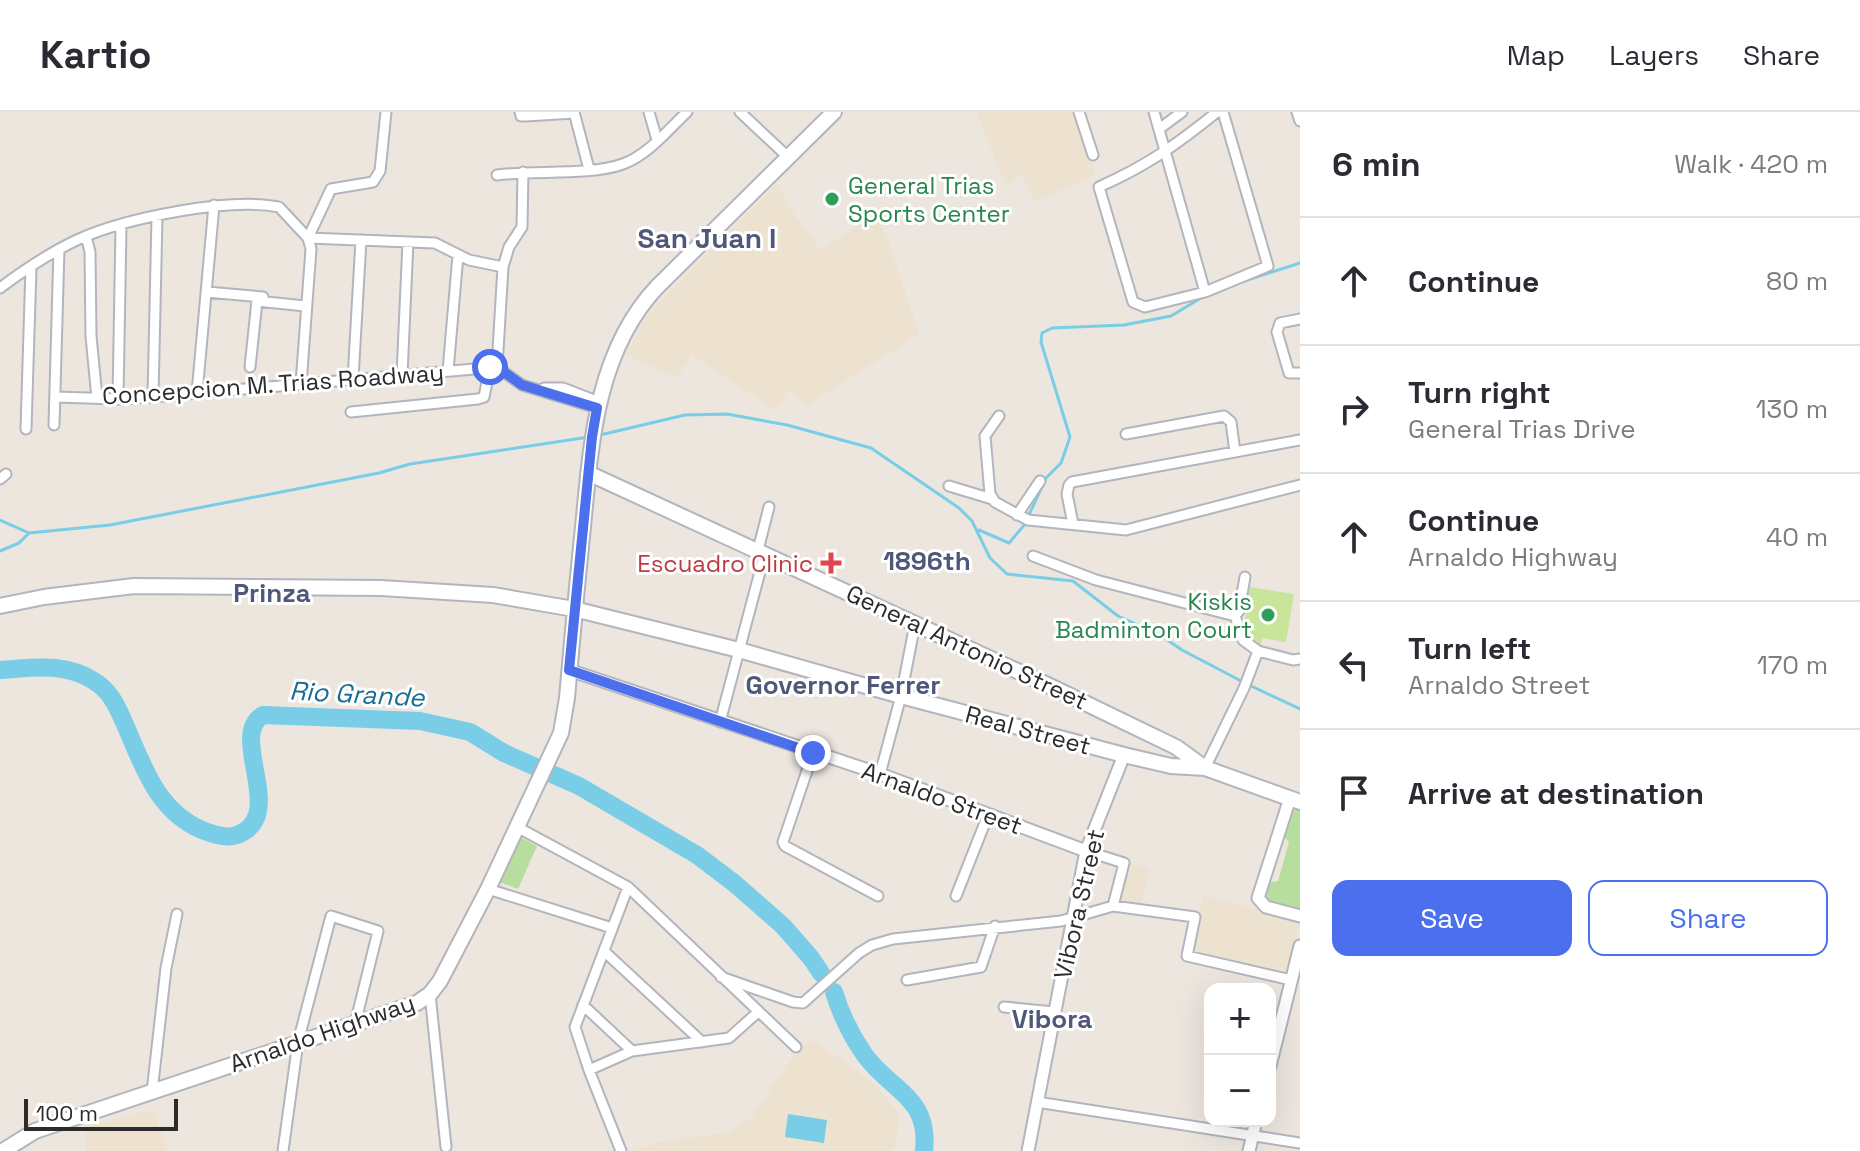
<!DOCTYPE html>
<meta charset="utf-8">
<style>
body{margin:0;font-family:"Space Grotesk",sans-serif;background:#f7f7f7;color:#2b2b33}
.controls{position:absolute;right:24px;bottom:24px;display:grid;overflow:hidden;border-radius:16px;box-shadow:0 8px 32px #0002}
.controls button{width:72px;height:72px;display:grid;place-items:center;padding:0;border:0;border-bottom:2px solid #e1e1e2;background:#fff;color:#2b2b33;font:40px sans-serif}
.scale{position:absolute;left:24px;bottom:20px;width:154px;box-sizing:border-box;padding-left:8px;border:4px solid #2b2b2b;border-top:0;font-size:22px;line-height:28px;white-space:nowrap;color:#2b2b2b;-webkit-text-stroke:6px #fff;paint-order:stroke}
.stop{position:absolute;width:24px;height:24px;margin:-18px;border:6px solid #4b6fed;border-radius:50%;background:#fff}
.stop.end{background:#4b6fed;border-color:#fff;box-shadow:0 2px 8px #0008}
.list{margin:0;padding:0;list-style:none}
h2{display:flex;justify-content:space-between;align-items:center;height:104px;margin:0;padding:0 32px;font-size:34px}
h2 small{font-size:26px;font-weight:400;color:#7c7c81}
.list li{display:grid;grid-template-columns:52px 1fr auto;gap:24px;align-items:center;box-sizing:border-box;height:128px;padding:0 32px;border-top:2px solid #e1e1e2}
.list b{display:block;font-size:30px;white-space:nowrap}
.list p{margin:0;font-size:26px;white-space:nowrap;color:#7c7c81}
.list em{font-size:26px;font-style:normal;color:#7c7c81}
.actions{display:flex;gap:16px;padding:24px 32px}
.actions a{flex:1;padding:18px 0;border:2px solid #4b6fed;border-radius:16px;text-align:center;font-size:28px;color:#4b6fed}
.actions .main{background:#4b6fed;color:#fff}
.icon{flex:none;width:44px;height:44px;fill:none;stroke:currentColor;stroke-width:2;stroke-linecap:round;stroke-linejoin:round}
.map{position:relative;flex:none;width:1300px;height:1039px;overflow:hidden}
header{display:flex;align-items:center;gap:48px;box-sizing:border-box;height:112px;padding:0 40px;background:#fff;border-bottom:2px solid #e1e1e2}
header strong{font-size:38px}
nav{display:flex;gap:44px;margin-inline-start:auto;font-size:28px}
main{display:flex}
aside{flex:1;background:#fff}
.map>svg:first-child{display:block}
.education{fill:#ece2cf}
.green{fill:#b7de9f}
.pitch{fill:#c9e59c}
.water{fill:#79cde6}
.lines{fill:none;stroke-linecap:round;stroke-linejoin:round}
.stream{stroke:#79cde6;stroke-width:3}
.river{stroke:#79cde6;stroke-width:18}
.minor-casing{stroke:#b2b5be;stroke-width:13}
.tertiary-casing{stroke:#b2b5be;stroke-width:15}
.secondary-casing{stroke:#b2b5be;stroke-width:18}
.minor{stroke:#fff;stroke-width:9}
.tertiary{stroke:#fff;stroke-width:11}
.secondary{stroke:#fff;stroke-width:14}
.route{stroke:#4b6fed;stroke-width:10}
.leisure-dot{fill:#2e9e5b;stroke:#fff;stroke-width:3}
.health-dot{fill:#e0444e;stroke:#fff;stroke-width:3}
.labels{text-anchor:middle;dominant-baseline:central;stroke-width:6;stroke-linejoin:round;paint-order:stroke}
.leisure-label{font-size:24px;fill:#27864d;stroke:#fff;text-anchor:start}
.street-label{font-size:24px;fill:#2b2b2b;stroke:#fff}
.health-label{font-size:24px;fill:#be3a42;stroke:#fff;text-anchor:end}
.neighbourhood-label{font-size:26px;font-weight:bold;fill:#4f5879;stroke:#fff}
.water-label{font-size:26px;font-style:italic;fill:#176d93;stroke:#fff}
.quarter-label{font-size:28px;font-weight:bold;fill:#4f5879;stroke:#fff}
</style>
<header>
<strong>Kartio</strong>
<nav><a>Map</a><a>Layers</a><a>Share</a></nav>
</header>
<main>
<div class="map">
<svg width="1300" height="1039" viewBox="0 0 1300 1039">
<rect width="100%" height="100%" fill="#ece6df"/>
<path class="education" d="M977 0H1075L1095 63 1035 90 1021 62 1006 75Z
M777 71 798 108 821 138 874 102 888 127 919 222 806 294 789 278 776 298 691 243 677 266 626 243 646 204Z
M1126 750 1150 757 1139 796 1115 792Z
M1204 784 1300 808 1287 868 1189 843Z
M811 928 851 954 879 977 899 1001 896 1034 889 1039H635L654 1031 730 1020 752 1005 792 946Z
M153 998 168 1039H85L86 1014Z"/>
<path class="green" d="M1297 698 1300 700V802L1264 789 1265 771 1278 769 1289 730 1280 720 1290 700Z
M520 725 537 734 518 777 499 770Z"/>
<path class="pitch" d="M1250 475 1294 482 1286 530 1262 526 1261 535 1249 533 1250 527 1242 525Z"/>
<path class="water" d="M788 1002 827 1008 824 1031 785 1025Z"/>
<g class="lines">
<path class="stream" d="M1247 168 1300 151
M600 323 685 303 727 302 787 313 871 336 959 396 972 409 990 446 1007 462 1073 469 1118 504 1160 523 1182 538 1243 570
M1028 405 1046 366 1061 351 1070 325 1041 230 1042 221 1052 216 1124 213 1171 204 1206 183
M0 408 29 421 110 413 379 361 410 352 589 325
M979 418 1009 431 1026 411
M0 439 19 431 29 421
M1249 573 1300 597"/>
<path class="river" d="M0 558C34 556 64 550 94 569 109 578 116 592 123 608 142 650 155 698 202 718 212 722 226 727 237 723 289 704 227 624 263 603L420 609 470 620 504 641 579 674 697 743 734 771 783 814 811 846 821 861
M834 880C841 903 851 923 864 942 891 980 930 984 924 1039"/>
<defs>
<path id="minor" d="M520 0 521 4H526L574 1
M574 0 589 57
M649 0 657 28
M740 0 788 45
M1079 0 1093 43
M1154 0 1205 180
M1217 0C1176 33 1148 53 1099 75L1133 190 1145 195 1205 180 1268 154 1223 0
M1297 0 1300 9
M1159 17 1182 0
M497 63C535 58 589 64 623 52 648 43 668 18 687 0
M86 124 90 140 91 224 97 286
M308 126 435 131 469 148 503 155
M308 126 331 77 373 70 380 59 386 0
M0 176C24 158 51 140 79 127 126 106 229 85 279 95L308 126 311 137 301 272
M207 180 263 185
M1300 207 1280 211 1277 220 1289 261H1300
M250 255 257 189 305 194
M497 255 503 155 509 135 522 115 523 60
M448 259 458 143
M402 263 408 130
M353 267 361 128
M544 276H563L599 290
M197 281 214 93
M56 285 118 287 153 285 497 255 522 273 597 296
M153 285 157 105
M118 287 121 114
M351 300 478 287 484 285 490 255
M999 304 985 324 990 382 995 390 1028 408 1126 418 1300 373
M54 313 59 137
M26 317 31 155
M1126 322 1224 304 1231 310 1235 340
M0 367 6 362
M949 374 992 387
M1017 403 1040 369
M1073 412 1067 382 1069 373 1072 370 1300 328
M758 438 769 395
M1033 444 1096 468 1235 504
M1245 465 1239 499 1235 504 1243 528 1258 539
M720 610 765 441
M813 641 783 730 785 734 878 784
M1205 656 1244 576 1258 539 1293 548 1300 547
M880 662 901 584 915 512
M517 715 628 775 796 935
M1086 739 1124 751 1113 794
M488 777 612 816
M956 784 988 703
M605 840 702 930
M721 865 793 890 803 891 859 841 872 833 893 827 1061 809 1113 794 1195 805 1187 844 1291 868
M907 868 981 855 995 814
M430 882 446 1035
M583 893 632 939
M1004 895 1054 900
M589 958 632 939 729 926 758 900
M152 980 166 856 177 802
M1037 990 1300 1031
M283 1039 298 930 331 804 378 819 355 912
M621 1039 589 958 575 915 628 775"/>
<path id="tertiary" d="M569 558 880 662 1086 739
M1290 686 1258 786 1266 795 1300 804
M1270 954 1300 834
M1028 1039 1086 739 1124 643
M1249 1039 1256 1009"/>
<path id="secondary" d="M588 361 1054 576 1176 635 1205 656 1300 690
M0 494 44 485 134 474 381 476 493 483 574 497 739 538 901 584 1124 643 1171 654 1205 656
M3 1039 35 1019 417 891 430 882 440 869 488 777 561 621 567 586C572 529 577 472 583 415 591 332 596 240 657 175L834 0"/>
</defs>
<use href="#minor" class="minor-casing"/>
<use href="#tertiary" class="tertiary-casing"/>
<use href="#secondary" class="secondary-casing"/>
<use href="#minor" class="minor"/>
<use href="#tertiary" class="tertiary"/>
<use href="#secondary" class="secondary"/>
</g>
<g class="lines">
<path class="route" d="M490 255H497L522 273 597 296 592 325 569 558 813 641"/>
</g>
<g class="leisure-dot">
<circle cx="832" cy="87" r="8"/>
<circle cx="1268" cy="503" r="8"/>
</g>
<path class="health-dot" d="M827 439h8v8h8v8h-8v8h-8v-8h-8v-8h8z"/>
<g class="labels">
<g class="leisure-label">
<text x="848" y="73">General Trias<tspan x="848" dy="28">Sports Center</tspan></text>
<text x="1252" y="489" text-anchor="end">Kiskis<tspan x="1252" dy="28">Badminton Court</tspan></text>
</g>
<g class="street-label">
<text transform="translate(273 272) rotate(-4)">Concepcion M. Trias Roadway</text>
<text transform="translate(967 535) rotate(25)">General Antonio Street</text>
<text transform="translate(1028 618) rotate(15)">Real Street</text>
<text transform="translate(942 686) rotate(20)">Arnaldo Street</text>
<text transform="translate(1079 792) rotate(-77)">Vibora Street</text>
<text transform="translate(322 921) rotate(-19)">Arnaldo Highway</text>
</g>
<g class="health-label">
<text x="813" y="451">Escuadro Clinic</text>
</g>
<g class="neighbourhood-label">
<text x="927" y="449">1896th</text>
<text x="272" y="481">Prinza</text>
<text x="843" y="573">Governor Ferrer</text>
<text x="1052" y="907">Vibora</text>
</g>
<g class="water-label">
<text transform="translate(357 582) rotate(3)">Rio Grande</text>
</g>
<g class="quarter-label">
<text x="707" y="126">San Juan I</text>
</g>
</g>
</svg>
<div class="controls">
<button>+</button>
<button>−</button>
</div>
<div class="scale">100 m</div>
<div class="stop" style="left:490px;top:255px"></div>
<div class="stop end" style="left:813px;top:641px"></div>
</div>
<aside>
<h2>6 min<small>Walk · 420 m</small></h2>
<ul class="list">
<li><svg class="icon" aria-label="ahead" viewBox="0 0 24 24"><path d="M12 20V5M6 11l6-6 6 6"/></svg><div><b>Continue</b></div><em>80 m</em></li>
<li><svg class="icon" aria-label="right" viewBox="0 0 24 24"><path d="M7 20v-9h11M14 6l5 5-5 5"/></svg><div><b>Turn right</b><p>General Trias Drive</p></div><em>130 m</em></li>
<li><svg class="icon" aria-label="ahead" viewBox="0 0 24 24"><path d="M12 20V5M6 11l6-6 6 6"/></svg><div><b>Continue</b><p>Arnaldo Highway</p></div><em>40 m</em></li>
<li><svg class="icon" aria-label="left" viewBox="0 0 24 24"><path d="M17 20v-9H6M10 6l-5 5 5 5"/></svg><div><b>Turn left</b><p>Arnaldo Street</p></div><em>170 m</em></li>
<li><svg class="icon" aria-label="arrive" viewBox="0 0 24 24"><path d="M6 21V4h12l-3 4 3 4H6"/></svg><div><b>Arrive at destination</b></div></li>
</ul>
<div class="actions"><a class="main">Save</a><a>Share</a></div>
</aside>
</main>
